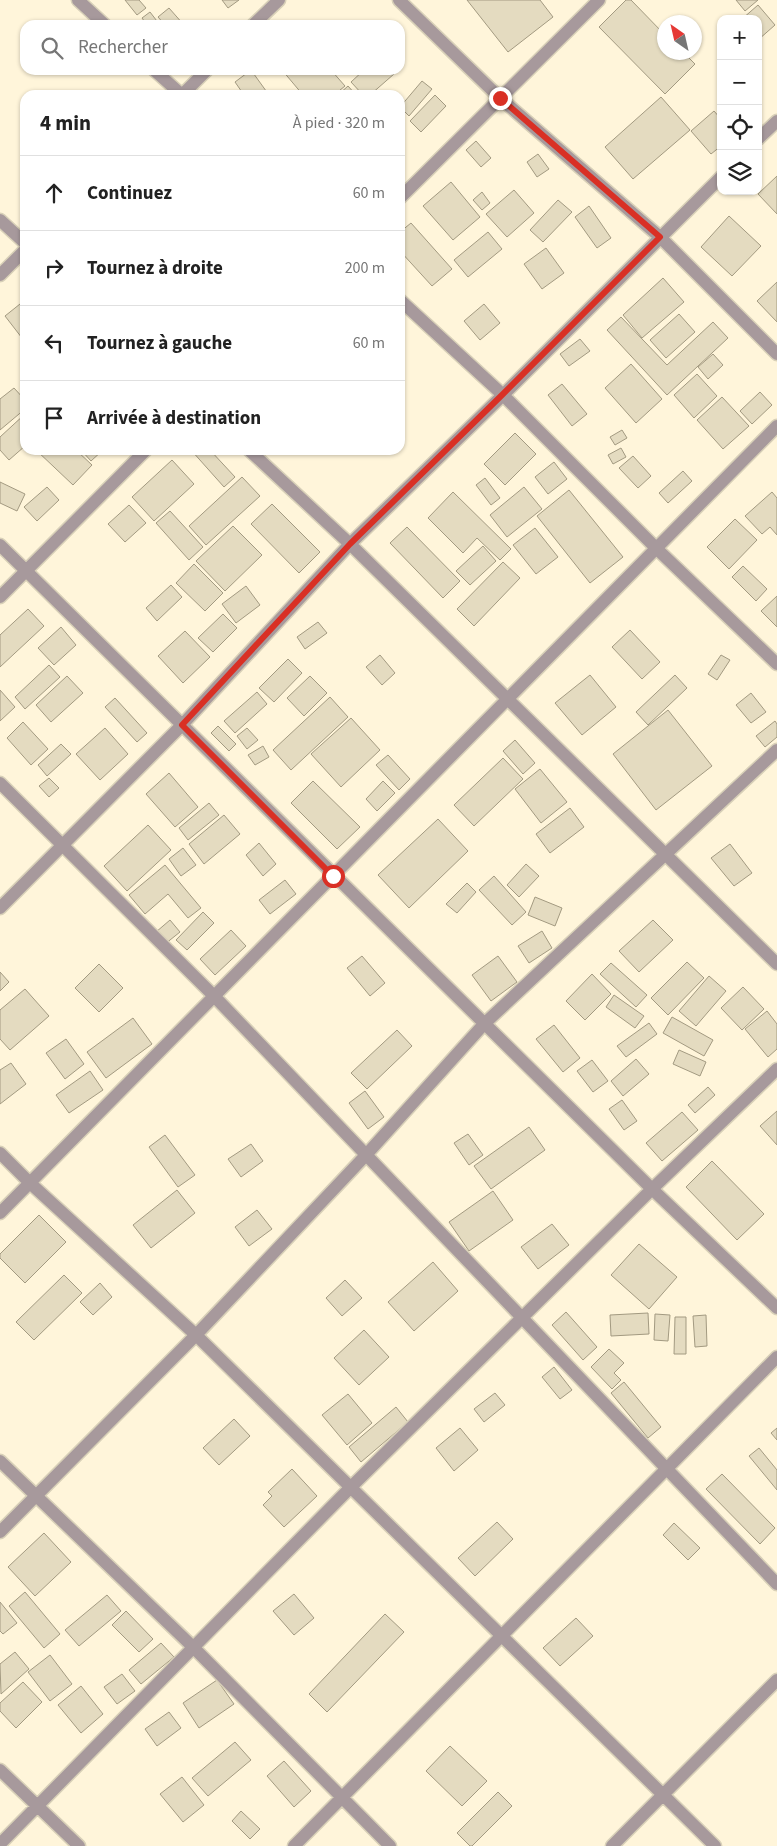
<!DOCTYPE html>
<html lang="fr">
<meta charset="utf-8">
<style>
body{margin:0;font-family:"Source Sans 3",sans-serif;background:#f2f2f2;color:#222}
.controls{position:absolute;right:15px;top:15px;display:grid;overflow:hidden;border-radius:10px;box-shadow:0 1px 4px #0004}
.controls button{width:45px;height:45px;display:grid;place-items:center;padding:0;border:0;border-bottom:1px solid #e0e0e0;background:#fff;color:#222;font:25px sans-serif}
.compass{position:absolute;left:657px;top:15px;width:45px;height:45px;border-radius:50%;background:#fff;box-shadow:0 1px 4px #0004;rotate:326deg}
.stop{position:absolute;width:15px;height:15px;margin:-11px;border:4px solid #d93025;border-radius:50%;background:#fff}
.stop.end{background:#d93025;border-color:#fff;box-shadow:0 1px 5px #0008}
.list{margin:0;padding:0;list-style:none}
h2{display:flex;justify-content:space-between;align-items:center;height:65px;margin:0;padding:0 20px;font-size:21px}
h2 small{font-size:16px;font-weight:400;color:#767676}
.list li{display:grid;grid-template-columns:32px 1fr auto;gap:15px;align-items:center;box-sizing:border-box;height:75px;padding:0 20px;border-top:1px solid #e0e0e0}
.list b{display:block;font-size:19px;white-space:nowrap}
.list em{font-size:16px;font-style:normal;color:#767676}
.icon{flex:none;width:28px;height:28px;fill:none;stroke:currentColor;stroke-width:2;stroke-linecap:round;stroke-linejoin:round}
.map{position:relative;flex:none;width:777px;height:1846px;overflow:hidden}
.search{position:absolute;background:#fff;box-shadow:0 1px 4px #0004;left:20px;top:20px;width:385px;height:55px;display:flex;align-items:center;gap:12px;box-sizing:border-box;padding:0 18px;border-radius:15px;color:#767676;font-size:19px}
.panel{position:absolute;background:#fff;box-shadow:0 1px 4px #0004;left:20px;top:90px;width:385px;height:365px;border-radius:15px}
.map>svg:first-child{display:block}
.building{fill:#e4dbc0;stroke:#a39a81}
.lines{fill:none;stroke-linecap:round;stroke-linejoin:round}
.minor-casing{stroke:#d8d0b8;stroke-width:15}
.minor{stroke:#a7999c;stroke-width:12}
.route{stroke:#d93025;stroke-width:6}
</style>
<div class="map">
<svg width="777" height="1846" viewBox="0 0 777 1846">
<rect width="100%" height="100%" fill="#fff5da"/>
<path class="building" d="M125 0H139L146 8 137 15Z
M222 0H239L228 8Z
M467 0H540L553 17 508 52Z
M626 0H631L664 34V52H683L695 64 665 94 599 27Z
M736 0H758L745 11Z
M758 5 775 25 758 40V19H742Z
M169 8 184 25H165L158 17Z
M150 12 160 25H147L142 18Z
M251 70 269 95H244L235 82Z
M282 70H331L345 86 334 95H303Z
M364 70H390L394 74 370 95H363L351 82Z
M422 81 432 89 409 116 400 107Z
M348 86 356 95H338Z
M435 95 446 106 421 132 410 121Z
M661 97 690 130 633 179 605 147Z
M714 111 721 119V146L711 154 691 131Z
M476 141 491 158 481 167 466 150Z
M538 154 549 169 537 177 527 162Z
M777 176V214L758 194Z
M451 182 480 217 453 240 423 206Z
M514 190 534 213 507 237 486 214Z
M482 192 490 203 482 210 473 200Z
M558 200 572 212 543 242 530 230Z
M589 206 611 238 597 248 575 217Z
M729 216 761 246 732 276 701 247Z
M411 223 452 269 432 286 400 251V232Z
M488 232 502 249 468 277 454 260Z
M546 248 564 273 542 289 524 264Z
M663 278 684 302 642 338 623 315Z
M777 282V322L757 301Z
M25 300V335L22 338 5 316Z
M484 304 500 323 480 340 464 321Z
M679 314 695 332 666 358 650 340Z
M621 317 667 365 713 322 728 338 667 395 607 330Z
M580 339 590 351 569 366 560 354Z
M713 354 723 365 708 379 698 367Z
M631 364 662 399 636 423 605 388Z
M697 374 717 396 694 418 674 395Z
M562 384 587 414 572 426 548 395Z
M14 388 25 400V409L0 430V399Z
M760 392 772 405 752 424 740 411Z
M722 397 749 426 723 449 697 420Z
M25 414V446L9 460 0 450V437Z
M622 430 627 438 615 445 610 437Z
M515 433 536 454 505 485 484 464Z
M621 448 626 457 613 464 608 455Z
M36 450H76L92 465 73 485Z
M81 450H103L91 461Z
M191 450H210L235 477 224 487Z
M633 456 651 476 638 488 619 468Z
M172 460 194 484 154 521 132 497Z
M554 462 567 479 548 494 535 477Z
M683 471 692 481 668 503 659 493Z
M242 477 260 496 206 545 189 526Z
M485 478 500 498 491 505 476 485Z
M0 482 25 494 17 511 0 503Z
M47 487 59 500 37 521 24 507Z
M524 487 542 509 507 537 490 515Z
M569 490 623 557 590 583 537 516Z
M453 492 511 549 500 560 477 538 463 553 428 518Z
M772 492 777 498V535L770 527 762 534 745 516Z
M272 504 320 552 299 573 251 524Z
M129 505 146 523 125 542 108 524Z
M170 511 203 547 189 560 156 523Z
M735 519 757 540 729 569 707 547Z
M233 526 262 555 225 591 196 561Z
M407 527 460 581 443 598 390 543Z
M535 528 558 557 536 574 513 545Z
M483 546 496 561 470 585 456 571Z
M503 562 520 578 474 626 457 609Z
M194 564 223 593 205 611 176 583Z
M743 566 767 589 756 601 732 577Z
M171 585 182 597 157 621 146 608Z
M246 586 260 605 236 623 222 604Z
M777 596V627L761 611Z
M28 609 44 626 0 667V635Z
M223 614 237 628 213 652 198 638Z
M318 622 327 633 305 649 297 637Z
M61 627 76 645 54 665 38 648Z
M630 630 660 662 642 679 612 647Z
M185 631 210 657 183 683 158 656Z
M380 655 395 673 382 685 366 667Z
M721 655 730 660 717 680 708 674Z
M288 659 302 673 274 702 259 688Z
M49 665 60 677 25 709 15 697Z
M590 675 616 707 582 735 555 703Z
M675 675 687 688 648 725 636 712Z
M67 676 83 693 51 722 36 705Z
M310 676 327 693 304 716 287 698Z
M0 690 15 707 0 721Z
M257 692 267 704 235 733 224 721Z
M751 693 766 712 751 723 736 705Z
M330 697 348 717 291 770 273 750Z
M115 698 147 733 137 742 105 707Z
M668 710 712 766 656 810 613 754Z
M351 718 380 750 341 787 311 754Z
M775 721 777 724V737L765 747 756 736Z
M23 722 48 749 31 765 7 738Z
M218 726 236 744 229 751 211 733Z
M105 728 128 754 100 780 76 754Z
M247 728 258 740 247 749 237 736Z
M515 740 535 763 523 774 503 751Z
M61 744 71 754 47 776 38 765Z
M263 746 269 757 255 765 248 755Z
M388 755 410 779 399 790 376 765Z
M503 758 523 779 474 826 454 805Z
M540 769 567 802 541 823 515 789Z
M169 773 198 807 175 827 146 794Z
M49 778 59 788 49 797 39 786Z
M313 781 360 827 337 849 291 803Z
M383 781 395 793 377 811 366 799Z
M209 803 219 815 188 840 179 828Z
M570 808 584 827 550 853 536 834Z
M224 815 240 834 204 864 189 844Z
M438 819 468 851 409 908 378 875Z
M148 825 171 850 127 891 104 866Z
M259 843 276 864 263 876 246 855Z
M730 844 752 873 734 886 711 858Z
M183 848 196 865 181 876 169 859Z
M526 864 539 876 519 897 507 885Z
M165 865 201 908 188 918 168 894 145 914 129 895Z
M494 876 526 912 512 925 479 890Z
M285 880 296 894 270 914 259 900Z
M467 883 476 892 457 913 446 904Z
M535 897 562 908 555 926 528 915Z
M203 912 214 923 187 950 176 940Z
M170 920 180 932 165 944 156 932Z
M653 920 673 940 639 972 619 951Z
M231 930 246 946 215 975 200 959Z
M542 931 552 948 529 963 518 946Z
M362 956 385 983 370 996 347 968Z
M498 956 517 982 491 1001 472 975Z
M687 962 704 978 668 1015 651 998Z
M611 963 647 995 636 1007 600 974Z
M99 964 123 988 99 1012 75 988Z
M0 972 9 982 0 991Z
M592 974 611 994 585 1020 566 1001Z
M709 976 726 991 696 1026 679 1011Z
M743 987 764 1009 742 1030 721 1008Z
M25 989 49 1016 10 1050 0 1039V1010Z
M614 995 644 1016 635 1028 606 1007Z
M767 1011 777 1024V1049L768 1057 745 1029Z
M672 1017 713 1040 704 1056 663 1033Z
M133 1018 152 1044 106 1078 87 1052Z
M649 1023 657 1034 626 1057 617 1046Z
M554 1025 580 1058 563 1072 536 1039Z
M397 1030 412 1046 367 1089 351 1073Z
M66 1039 84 1064 65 1079 46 1053Z
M679 1050 706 1062 700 1076 673 1064Z
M636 1059 649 1074 623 1096 611 1081Z
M592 1060 608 1081 593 1092 577 1071Z
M11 1063 26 1084 0 1104V1070Z
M90 1071 103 1090 69 1113 56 1095Z
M708 1087 715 1095 695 1113 688 1105Z
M365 1091 384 1117 368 1129 349 1103Z
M622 1100 637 1121 624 1130 609 1109Z
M777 1111V1145L760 1126Z
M682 1112 698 1130 662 1161 646 1143Z
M529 1127 545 1150 491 1189 474 1166Z
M468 1134 483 1155 469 1165 454 1143Z
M165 1135 195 1175 178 1187 149 1147Z
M251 1144 263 1161 241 1177 228 1159Z
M712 1161 764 1214 737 1240 686 1187Z
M177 1190 195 1213 151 1248 133 1225Z
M493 1191 513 1220 469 1251 449 1222Z
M257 1210 272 1229 249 1246 235 1227Z
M39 1215 66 1242 25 1283 0 1258V1254Z
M552 1224 569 1245 538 1269 521 1247Z
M639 1244 677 1277 649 1309 611 1275Z
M433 1262 458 1291 414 1331 388 1302Z
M64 1275 82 1293 34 1340 16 1322Z
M345 1280 362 1298 342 1316 326 1298Z
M100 1283 112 1297 93 1315 80 1302Z
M566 1312 597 1347 583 1360 552 1325Z
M648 1313 649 1334 611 1336 610 1315Z
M655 1314 670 1315 668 1341 654 1340Z
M706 1315 707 1346 695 1347 693 1316Z
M675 1317H686V1354H674Z
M364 1330 389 1357 359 1385 334 1358Z
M609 1349 624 1363 614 1373 621 1380 612 1389 591 1367Z
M554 1367 572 1390 560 1399 542 1377Z
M624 1382 661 1427 648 1438 611 1393Z
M495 1393 505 1405 484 1422 474 1409Z
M348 1394 372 1423 347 1445 322 1415Z
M396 1407 408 1422 361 1462 349 1447Z
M234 1419 250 1436 219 1465 203 1448Z
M460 1428 478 1450 454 1471 436 1448Z
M777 1428V1440L771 1433Z
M759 1448 777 1470V1490L749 1456Z
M292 1469 317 1496 284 1527 263 1505 272 1496 268 1492Z
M722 1474 775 1528 760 1544 706 1489Z
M497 1522 513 1539 475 1576 458 1558Z
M674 1523 700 1548 688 1560 663 1535Z
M44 1533 71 1562 35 1596 8 1567Z
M25 1592 60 1634 44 1648 9 1606Z
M294 1594 314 1618 294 1635 273 1611Z
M107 1595 121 1611 79 1646 65 1630Z
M0 1602 17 1623 3 1634 0 1631Z
M126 1611 153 1639 139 1652 112 1625Z
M385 1614 404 1632 327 1712 309 1694Z
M576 1618 593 1636 560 1666 543 1648Z
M161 1643 174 1657 141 1684 129 1670Z
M15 1652 29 1669 1 1694 0 1664Z
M50 1655 72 1684 50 1701 28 1672Z
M122 1674 135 1691 117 1704 104 1687Z
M217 1680 234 1704 199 1728 183 1703Z
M23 1682 42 1702 16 1728 0 1711V1703Z
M81 1686 103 1714 81 1733 58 1705Z
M169 1712 181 1728 157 1746 145 1729Z
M235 1742 251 1760 208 1796 192 1778Z
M450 1746 487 1781 462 1806 426 1771Z
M284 1761 311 1791 294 1807 267 1776Z
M182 1777 204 1805 183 1822 160 1794Z
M498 1792 512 1806 472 1846H470L457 1833Z
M241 1811 260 1829 250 1839 232 1821Z"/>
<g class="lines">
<defs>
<path id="minor" d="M78 0 105 25
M399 0 500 98 660 237 777 354
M253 25 279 0
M154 70 182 95
M182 95 207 70
M758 139 777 121
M400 198 599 0
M0 220 25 243
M0 275 25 250
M400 300 503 395 657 549 777 664
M249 450 350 544 777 964
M0 545 652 1189 777 1308
M0 597 146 450
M0 783 214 996 777 1584
M0 908 182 725 350 544 503 395 721 177
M0 1153 30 1183 196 1335 715 1846
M0 1213 777 426
M0 1461 193 1647 390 1846
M0 1532 196 1335 366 1155 484 1024 777 750
M0 1770 79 1846
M0 1844 351 1487 652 1189 777 1069
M294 1846 777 1357
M612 1846 777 1680"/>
</defs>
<use href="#minor" class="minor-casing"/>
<use href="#minor" class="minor"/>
</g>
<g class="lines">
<path class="route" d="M333 876 182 725 350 544 502 395 660 237 500 98"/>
</g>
</svg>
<div class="controls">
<button>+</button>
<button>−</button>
<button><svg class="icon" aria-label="locate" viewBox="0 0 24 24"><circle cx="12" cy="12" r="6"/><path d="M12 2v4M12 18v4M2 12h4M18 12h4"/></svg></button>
<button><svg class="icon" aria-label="layers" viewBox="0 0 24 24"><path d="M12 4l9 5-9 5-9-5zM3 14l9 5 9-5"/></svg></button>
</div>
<svg class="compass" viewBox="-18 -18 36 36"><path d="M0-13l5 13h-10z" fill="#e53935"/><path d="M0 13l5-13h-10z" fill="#767676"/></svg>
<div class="stop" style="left:333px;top:876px"></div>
<div class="stop end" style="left:500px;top:98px"></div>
<div class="search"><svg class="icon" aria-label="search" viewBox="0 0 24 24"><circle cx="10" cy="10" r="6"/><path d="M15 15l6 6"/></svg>Rechercher</div>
<section class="panel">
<h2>4 min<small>À pied · 320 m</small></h2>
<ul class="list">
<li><svg class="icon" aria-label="ahead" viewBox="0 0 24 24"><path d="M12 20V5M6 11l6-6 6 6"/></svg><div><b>Continuez</b></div><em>60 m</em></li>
<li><svg class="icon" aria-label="right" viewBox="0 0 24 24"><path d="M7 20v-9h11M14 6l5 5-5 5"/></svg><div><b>Tournez à droite</b></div><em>200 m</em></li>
<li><svg class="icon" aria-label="left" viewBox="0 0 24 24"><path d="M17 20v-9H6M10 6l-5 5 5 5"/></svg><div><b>Tournez à gauche</b></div><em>60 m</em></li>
<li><svg class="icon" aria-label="arrive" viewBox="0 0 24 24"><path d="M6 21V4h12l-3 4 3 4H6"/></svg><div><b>Arrivée à destination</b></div></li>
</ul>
</section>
</div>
